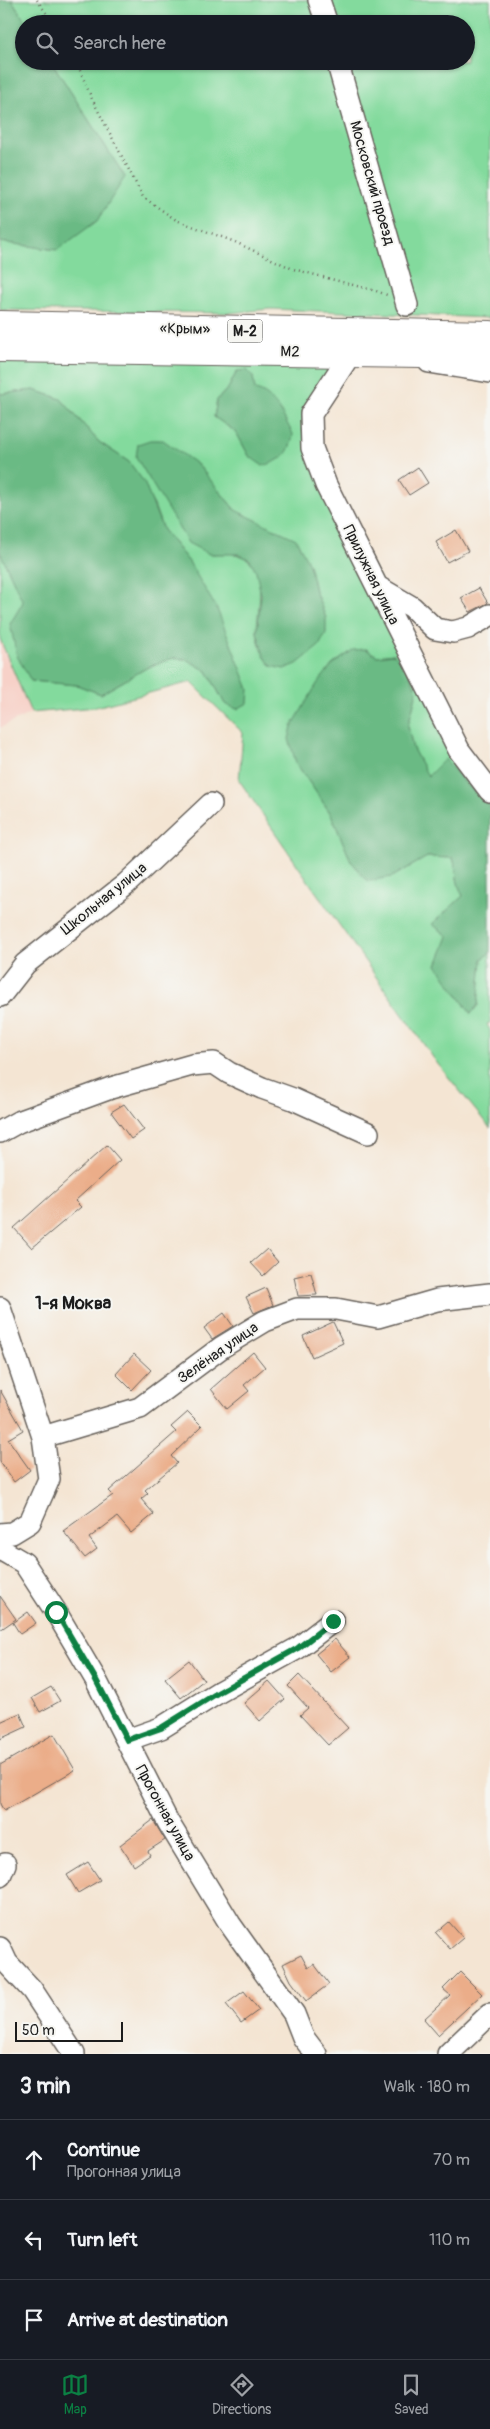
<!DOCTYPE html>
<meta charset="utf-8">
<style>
body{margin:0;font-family:Pangolin,sans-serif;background:#242831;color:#f1f3f6}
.scale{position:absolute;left:15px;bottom:12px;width:108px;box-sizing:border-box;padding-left:5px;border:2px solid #1c1c1c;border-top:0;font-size:14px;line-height:18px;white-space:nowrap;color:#1c1c1c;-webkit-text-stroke:4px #f6f6f2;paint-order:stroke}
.stop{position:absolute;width:15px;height:15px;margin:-11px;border:4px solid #0b8043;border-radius:50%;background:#fff}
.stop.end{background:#0b8043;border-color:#fff;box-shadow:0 1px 5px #0008}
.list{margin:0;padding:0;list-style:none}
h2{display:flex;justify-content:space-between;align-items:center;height:65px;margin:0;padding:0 20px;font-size:21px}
h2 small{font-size:16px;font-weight:400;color:#9ea1a6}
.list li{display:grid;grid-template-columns:32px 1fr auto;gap:15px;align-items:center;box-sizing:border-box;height:80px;padding:0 20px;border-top:1px solid #363941}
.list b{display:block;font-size:19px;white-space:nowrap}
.list p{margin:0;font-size:16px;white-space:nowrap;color:#9ea1a6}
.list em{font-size:16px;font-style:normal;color:#9ea1a6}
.icon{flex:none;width:28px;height:28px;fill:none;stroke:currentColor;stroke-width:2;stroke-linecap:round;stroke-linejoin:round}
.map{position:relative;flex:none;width:490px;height:2054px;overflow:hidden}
.search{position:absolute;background:#171b24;box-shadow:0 1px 4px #0004;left:15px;right:15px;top:15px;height:55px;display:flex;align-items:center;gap:12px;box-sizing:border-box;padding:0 18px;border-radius:28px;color:#9ea1a6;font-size:19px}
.sheet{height:305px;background:#171b24}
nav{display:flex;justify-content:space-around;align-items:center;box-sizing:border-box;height:70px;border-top:1px solid #363941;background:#171b24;font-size:14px;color:#9ea1a6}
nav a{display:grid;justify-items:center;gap:2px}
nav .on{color:#0b8043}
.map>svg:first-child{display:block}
.built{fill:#f7d1c8}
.green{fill:#83da9d;stroke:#507b5c;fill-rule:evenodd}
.forest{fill:#6aba84;stroke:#436b50}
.building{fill:#ebad89}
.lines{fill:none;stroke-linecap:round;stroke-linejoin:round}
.minor-casing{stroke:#68625c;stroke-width:24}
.highway-casing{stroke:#68625c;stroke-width:30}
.path{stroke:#68625c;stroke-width:2.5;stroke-dasharray:1 4;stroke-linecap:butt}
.minor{stroke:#fff;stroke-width:21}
.highway{stroke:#fff;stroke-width:28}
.route{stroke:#0b8043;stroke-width:6}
.labels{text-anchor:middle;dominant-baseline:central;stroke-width:4;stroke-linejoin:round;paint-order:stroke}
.shield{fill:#f6f6f2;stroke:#5d5d5c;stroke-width:1}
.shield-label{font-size:14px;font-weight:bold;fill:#1c1c1c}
.street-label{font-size:15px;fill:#1c1c1c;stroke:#f6f6f2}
.quarter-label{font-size:18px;font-weight:bold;fill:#1c1c1c;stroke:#f6f6f2}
</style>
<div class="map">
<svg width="490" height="2054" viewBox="0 0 490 2054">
<rect width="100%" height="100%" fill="#f6f6f2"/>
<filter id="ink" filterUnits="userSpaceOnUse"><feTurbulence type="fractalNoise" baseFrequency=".02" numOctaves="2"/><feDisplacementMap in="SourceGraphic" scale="10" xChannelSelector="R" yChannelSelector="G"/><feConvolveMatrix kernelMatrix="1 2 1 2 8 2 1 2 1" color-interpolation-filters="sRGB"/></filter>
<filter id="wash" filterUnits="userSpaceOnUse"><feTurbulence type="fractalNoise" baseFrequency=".0096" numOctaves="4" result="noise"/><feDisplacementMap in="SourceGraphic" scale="20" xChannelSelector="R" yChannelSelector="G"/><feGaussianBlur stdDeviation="1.12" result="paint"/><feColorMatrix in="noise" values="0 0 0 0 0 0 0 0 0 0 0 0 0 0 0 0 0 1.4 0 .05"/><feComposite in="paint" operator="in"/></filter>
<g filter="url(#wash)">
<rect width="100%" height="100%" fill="#f4e5d3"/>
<path class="built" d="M0 639 31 713 0 728Z"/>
<path class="green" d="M12 0H490V318L270 309 230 313 0 310V242L57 250 125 177 51 61H466V24H27Z
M0 346 346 352 303 430 490 794V806L465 783 445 760 428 777 413 749 408 726 417 691 394 654 377 656 366 649 296 763 331 814 351 861 392 877 427 857 453 858C458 874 455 880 463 896L433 924 449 936 437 965 478 1005 482 959 490 953V1023L487 1024 490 1030V1128L437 1063 311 885 239 780 243 733 191 682 96 707 31 713 0 639V552L24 602 31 681 77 685 101 694 148 667 173 658 186 659 207 671 225 704 249 689 189 562 163 530 154 505 129 462 99 442 61 399 34 390 0 394ZM237 371 253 377 255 390 249 456 236 432 214 417 217 400 229 387ZM198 465 235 510 309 564 315 591 326 618 271 666C264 656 258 643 257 631 257 608 270 564 239 555 231 552 218 554 209 554Z"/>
<path class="forest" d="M0 0H12L27 24H24V61H51L125 177 97 221 57 250 0 242Z
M247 370 253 377 255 390C275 394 283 417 293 434 290 455 282 460 263 466L249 456 236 432 214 417 217 400 229 387 237 371Z
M34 390 61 399 99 442 129 462 144 482 163 530 189 562 217 609 249 689 248 703 237 709 225 704 207 671 186 659 173 658 148 667 101 694 77 685 31 681 17 656 10 624 23 602 0 552V394Z
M150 440H163L198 465 235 510 296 539 309 564 315 591 326 618V633L319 646 297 664 284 669 271 666 264 656 257 632 261 595 256 571 250 560 239 554H209L188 543 136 457 138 444Z
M366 649 377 656 394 654 407 668 417 691 408 726 413 749 428 776 445 759 465 783 490 806V953L482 959 478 1005 471 1014 437 965 448 936 432 924 463 896C455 880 458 874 453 858L427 857 392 877 367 881 351 861 331 814 296 763 289 739 292 726 317 684 332 665 353 650Z"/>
<g id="blocks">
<path class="building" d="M418 467 428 483 409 495 399 480Z
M456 530 468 551 447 562 436 542Z
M479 588 488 603 470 612 461 598Z
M124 1104 144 1130 131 1139 111 1112Z
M107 1145 120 1160 75 1201 81 1207 32 1248 14 1228Z
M267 1249 278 1262 263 1276 251 1263Z
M311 1273 317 1295 298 1296 294 1277Z
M266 1288 273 1305 254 1313 246 1297Z
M224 1313 233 1326 212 1339 204 1328Z
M333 1322 343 1343 312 1357 303 1336Z
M253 1352 265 1367 244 1385 249 1391 227 1409 211 1389Z
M134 1354 151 1370 132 1390 116 1374Z
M0 1390 23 1430 8 1439 30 1470 14 1482 0 1462Z
M188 1412 202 1426 171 1456 177 1463 145 1490 148 1493 141 1499 154 1514 131 1533 117 1517 89 1538 97 1549 85 1558 63 1531 113 1495 109 1491 176 1432 171 1427Z
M0 1596 16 1619 0 1630Z
M28 1612 36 1623 20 1634 13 1623Z
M335 1639 350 1657 331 1672 316 1654Z
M189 1660 204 1680 181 1698 165 1679Z
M299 1675 348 1728 328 1745 300 1715 308 1708 288 1686Z
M269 1681 285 1699 260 1721 244 1703Z
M51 1687 60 1701 40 1712 32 1698Z
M20 1713 26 1727 0 1739V1722Z
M54 1734 75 1770 4 1811 0 1804V1765Z
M153 1820 165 1840 148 1851 150 1855 134 1866 120 1845Z
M88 1862 100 1880 78 1893 67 1875Z
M449 1922 463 1938 450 1949 436 1933Z
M301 1955 308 1968 314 1964 329 1984 306 2001 291 1981 283 1964Z
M460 1972 482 1994 438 2035 424 2019 450 1995 443 1989Z
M244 1991 259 2010 241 2023 226 2004Z"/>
</g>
</g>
<g filter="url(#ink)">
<use href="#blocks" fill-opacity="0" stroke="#68625c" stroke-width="1"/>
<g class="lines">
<defs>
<path id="minor" d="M319 0 327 24
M337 61 407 305
M351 353 311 414 312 448 326 485 459 750 490 791
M429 362 490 372
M378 587 412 607 435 629 453 632 468 628 490 615
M0 996 25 964 126 884 211 804
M0 1132 18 1122 111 1088 192 1065 214 1063 229 1073 262 1088 293 1099 368 1133
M0 1308 43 1437 49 1479 30 1522 12 1533 0 1534
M43 1437 140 1408 222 1347 265 1321 297 1309H336L378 1317 437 1300 490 1294
M0 1549 24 1563 56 1612 96 1680 168 1822 230 1924 294 2014 303 2037 316 2054
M127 1740 161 1728 219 1692 298 1648 333 1621
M0 1876 5 1864
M0 1948 7 1963 32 1990 74 2054
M448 2054 490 2014"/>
<path id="highway" d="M0 325 490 335
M0 348 490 355"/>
</defs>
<use href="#minor" class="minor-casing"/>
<use href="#highway" class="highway-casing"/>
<path class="path" d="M37 0 54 24
M76 61 92 99 143 197 176 220 235 242 293 269 376 291 387 295"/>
<use href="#minor" class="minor"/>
<use href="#highway" class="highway"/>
</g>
</g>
<g class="lines" filter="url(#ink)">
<path class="route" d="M56 1612 96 1680 127 1740 161 1728 219 1692 298 1648 333 1621"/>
</g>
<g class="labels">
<rect class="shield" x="227.5" y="319.5" width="35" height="23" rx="4"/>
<g class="shield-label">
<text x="245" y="331">М-2</text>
</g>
<g class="street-label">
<text transform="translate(372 183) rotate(74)">Московский проезд</text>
<text transform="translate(185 329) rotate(1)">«Крым»</text>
<text transform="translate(290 352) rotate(1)">М2</text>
<text transform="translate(371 575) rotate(64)">Прилужная улица</text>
<text transform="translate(104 899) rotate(-39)">Школьная улица</text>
<text transform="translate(218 1353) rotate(-35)">Зелёная улица</text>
<text transform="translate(165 1813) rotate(61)">Прогонная улица</text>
</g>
<g class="quarter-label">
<text x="73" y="1303">1-я Моква</text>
</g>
</g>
</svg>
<div class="scale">50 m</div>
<div class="stop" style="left:56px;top:1612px"></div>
<div class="stop end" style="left:333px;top:1621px"></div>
<div class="search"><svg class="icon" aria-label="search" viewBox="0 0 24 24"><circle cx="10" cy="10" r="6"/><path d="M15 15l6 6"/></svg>Search here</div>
</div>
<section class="sheet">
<h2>3 min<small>Walk · 180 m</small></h2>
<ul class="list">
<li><svg class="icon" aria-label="ahead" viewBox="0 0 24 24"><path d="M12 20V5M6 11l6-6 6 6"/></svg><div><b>Continue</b><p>Прогонная улица</p></div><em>70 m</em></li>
<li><svg class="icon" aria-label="left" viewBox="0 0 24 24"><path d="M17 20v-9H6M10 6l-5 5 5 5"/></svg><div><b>Turn left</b></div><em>110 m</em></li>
<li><svg class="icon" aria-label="arrive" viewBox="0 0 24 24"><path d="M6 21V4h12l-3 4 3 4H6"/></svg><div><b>Arrive at destination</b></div></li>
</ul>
</section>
<nav>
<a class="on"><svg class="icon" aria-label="map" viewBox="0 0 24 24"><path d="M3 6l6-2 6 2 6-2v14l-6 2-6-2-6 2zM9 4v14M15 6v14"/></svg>Map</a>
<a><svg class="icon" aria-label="directions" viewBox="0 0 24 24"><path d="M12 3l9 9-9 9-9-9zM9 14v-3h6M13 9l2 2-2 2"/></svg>Directions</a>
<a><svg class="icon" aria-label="saved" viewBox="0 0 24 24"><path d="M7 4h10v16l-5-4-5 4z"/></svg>Saved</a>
</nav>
